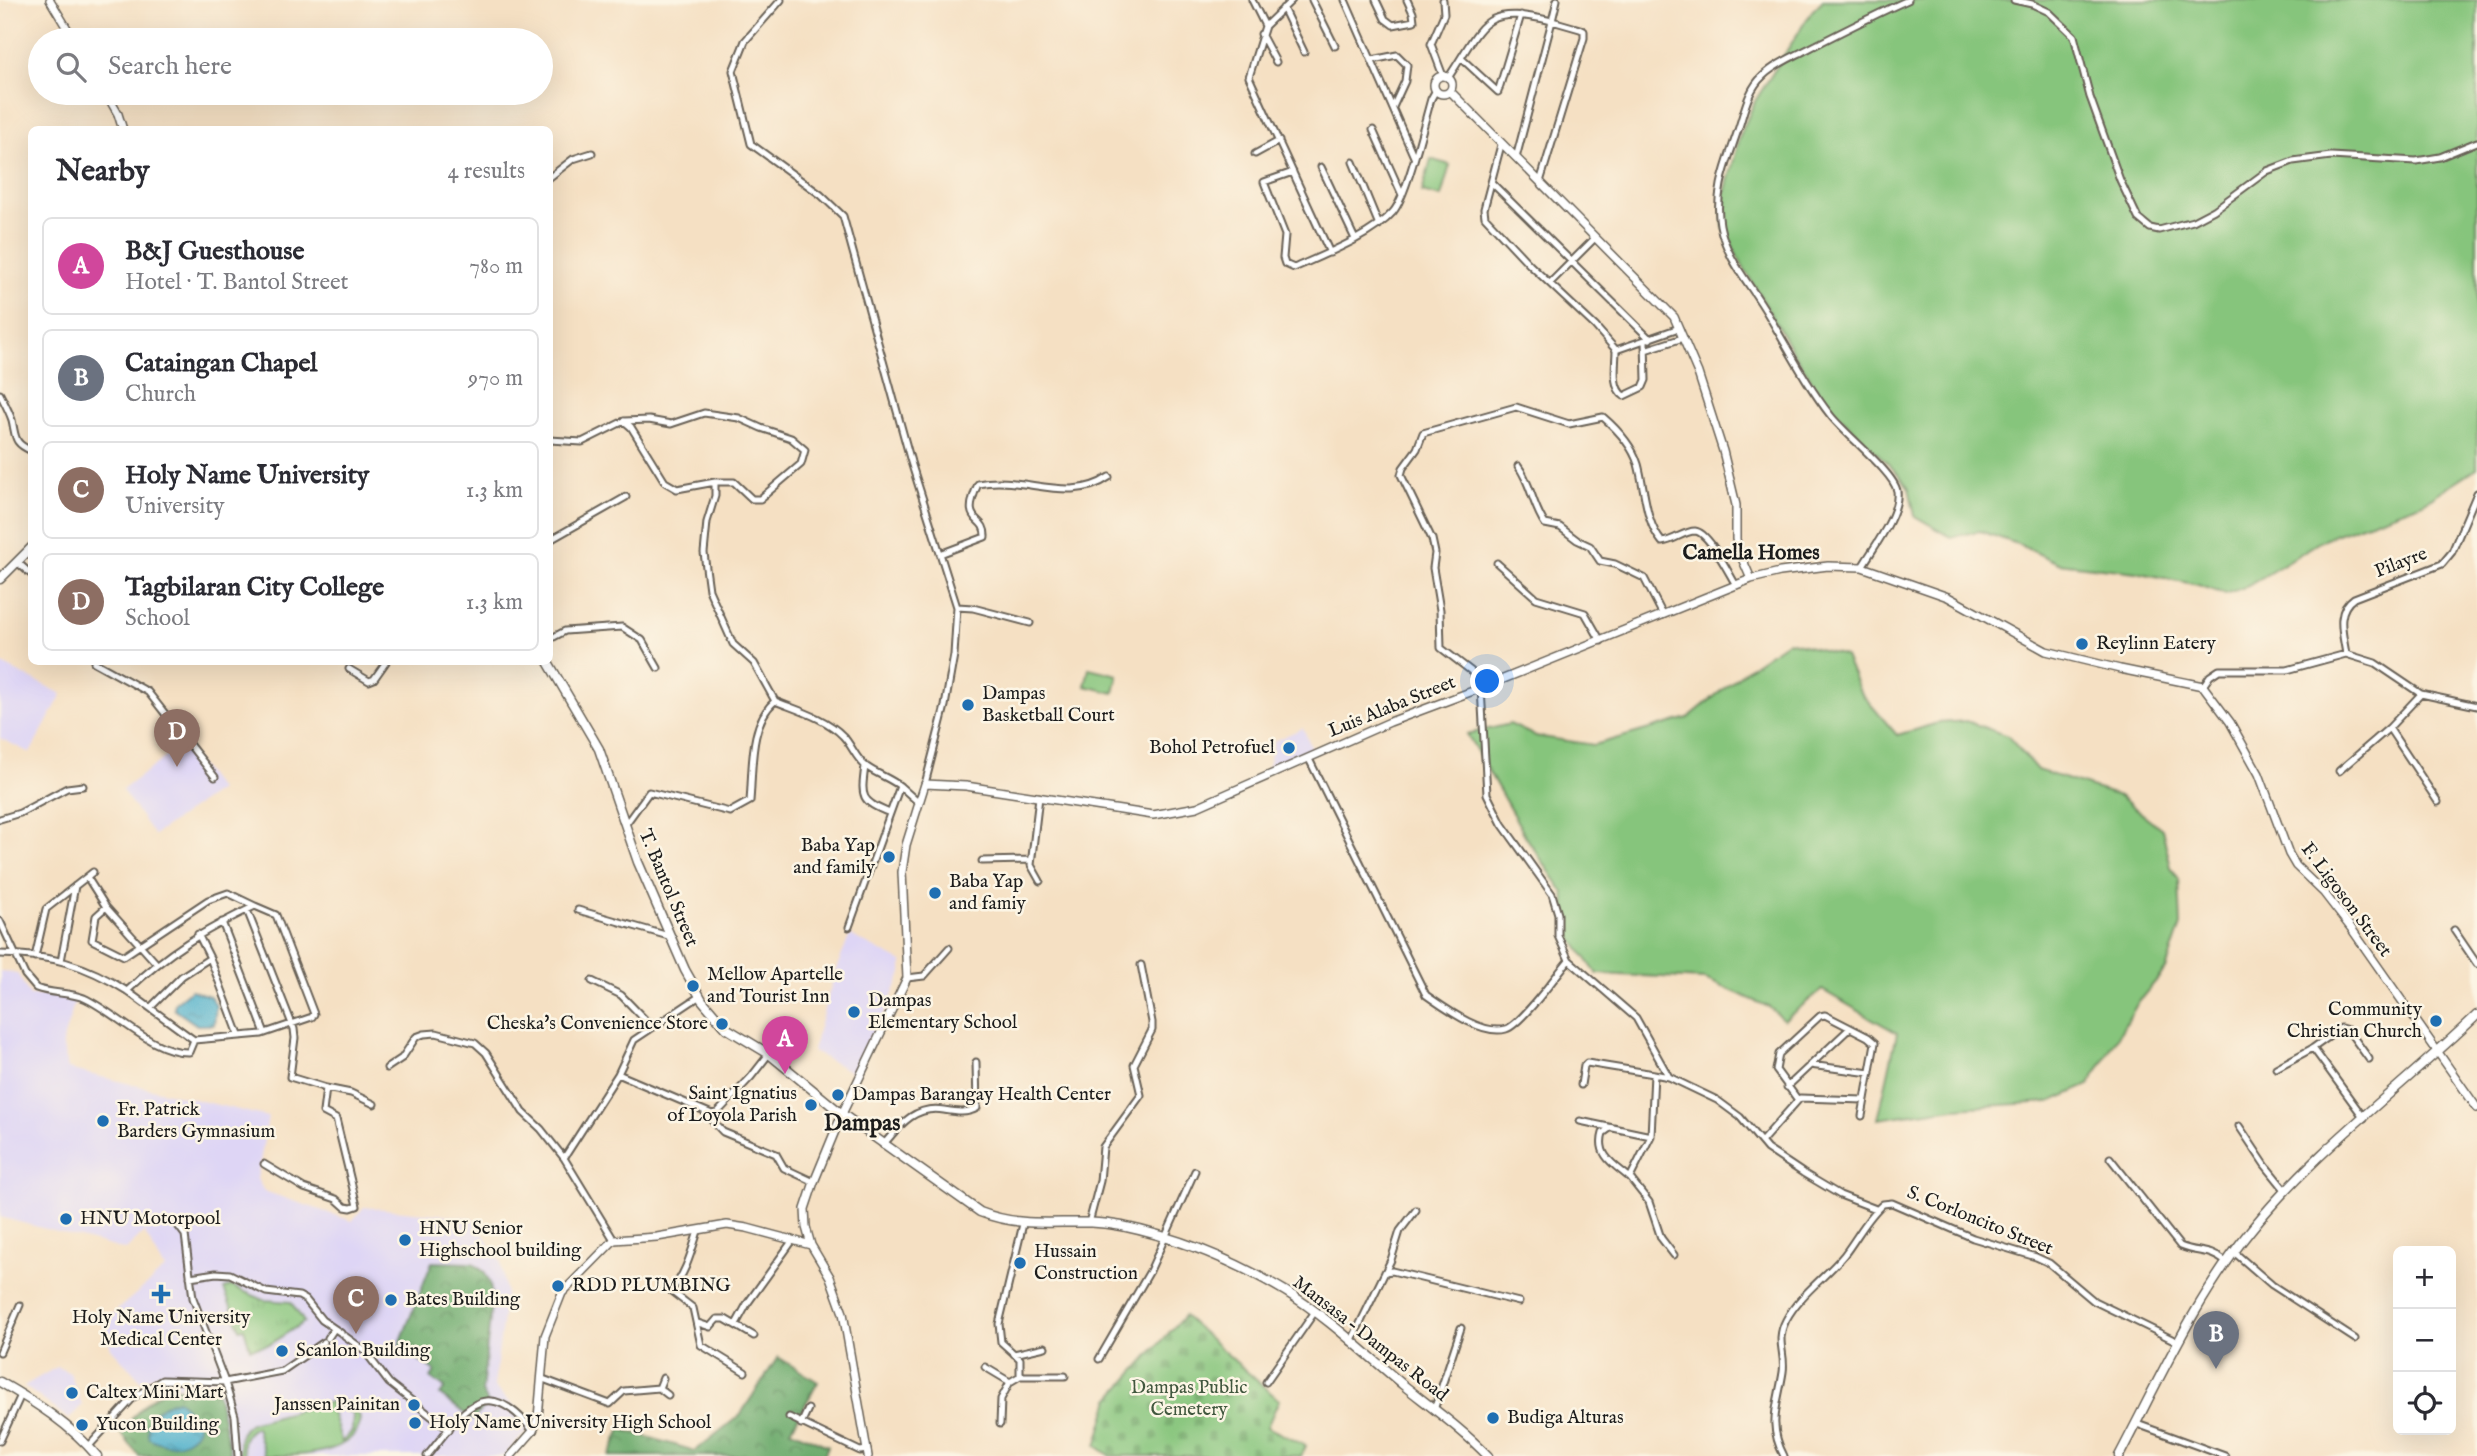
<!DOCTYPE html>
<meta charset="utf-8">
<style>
body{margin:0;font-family:"IM FELL English",serif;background:#f2f2f3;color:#2b2b33}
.controls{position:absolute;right:21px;bottom:21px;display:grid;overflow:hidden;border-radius:10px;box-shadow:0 7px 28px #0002}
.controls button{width:63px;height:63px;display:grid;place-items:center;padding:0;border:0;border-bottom:2px solid #e1e1e2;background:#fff;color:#2b2b33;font:35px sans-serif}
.you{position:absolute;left:1488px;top:682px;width:24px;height:24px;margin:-18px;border:5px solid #fff;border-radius:50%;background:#1a73e8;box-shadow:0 0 0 10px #1a73e833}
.badge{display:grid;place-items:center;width:46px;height:46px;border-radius:50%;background:#7c3aed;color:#fff;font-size:23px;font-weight:700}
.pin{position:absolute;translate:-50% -58px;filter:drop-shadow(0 2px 4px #0008)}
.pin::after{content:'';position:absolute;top:37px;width:24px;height:21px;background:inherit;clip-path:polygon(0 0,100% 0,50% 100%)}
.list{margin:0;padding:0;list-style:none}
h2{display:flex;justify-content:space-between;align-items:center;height:91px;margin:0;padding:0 28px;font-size:30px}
h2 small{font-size:23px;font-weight:400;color:#7c7c81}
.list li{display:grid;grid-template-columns:46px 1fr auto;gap:21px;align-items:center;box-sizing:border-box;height:98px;margin:0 14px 14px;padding:0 14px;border:2px solid #e1e1e2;border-radius:10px}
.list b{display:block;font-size:26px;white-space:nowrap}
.list p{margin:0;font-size:23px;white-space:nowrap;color:#7c7c81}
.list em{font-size:23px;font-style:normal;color:#7c7c81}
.icon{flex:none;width:38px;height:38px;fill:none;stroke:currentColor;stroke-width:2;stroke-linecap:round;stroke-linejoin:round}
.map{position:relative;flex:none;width:2477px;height:1456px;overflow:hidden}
.search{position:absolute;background:#fff;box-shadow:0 7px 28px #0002;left:28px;top:28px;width:525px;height:77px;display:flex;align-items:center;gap:18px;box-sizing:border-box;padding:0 24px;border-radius:38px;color:#7c7c81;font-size:26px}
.panel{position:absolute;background:#fff;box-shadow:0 7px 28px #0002;left:28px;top:126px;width:525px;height:539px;border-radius:10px}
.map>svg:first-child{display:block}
.built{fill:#ded5f5}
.green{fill:#86c57c;stroke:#51704c;stroke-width:2;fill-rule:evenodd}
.forest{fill:url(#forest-crowns);stroke:#446344;stroke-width:2}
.cemetery{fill:url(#cemetery-stones);stroke:#51704c;stroke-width:2}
.park{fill:url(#park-tufts);stroke:#51704c;stroke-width:2}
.water{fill:url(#water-ripples);stroke:#346674;stroke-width:2}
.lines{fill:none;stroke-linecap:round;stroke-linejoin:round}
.minor-casing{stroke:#686156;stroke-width:9}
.tertiary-casing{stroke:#686156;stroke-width:10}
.secondary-casing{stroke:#686156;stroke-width:11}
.minor{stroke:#fff;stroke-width:5}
.tertiary{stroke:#fff;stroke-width:7}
.secondary{stroke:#fff;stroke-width:8}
.poi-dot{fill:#1f6fb2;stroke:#fcf5e5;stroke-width:2.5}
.labels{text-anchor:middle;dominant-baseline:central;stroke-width:5;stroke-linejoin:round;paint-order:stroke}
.street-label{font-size:19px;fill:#1c1c1c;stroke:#fcf5e5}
.poi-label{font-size:19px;fill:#1c1c1c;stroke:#fcf5e5;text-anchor:start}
.park-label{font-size:19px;fill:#41573e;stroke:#fcf5e5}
.neighbourhood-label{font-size:21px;font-weight:bold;fill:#1c1c1c;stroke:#fcf5e5}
.quarter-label{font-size:23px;font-weight:bold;fill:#1c1c1c;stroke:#fcf5e5}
</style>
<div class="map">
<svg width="2477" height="1456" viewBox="0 0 2477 1456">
<defs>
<pattern id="forest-crowns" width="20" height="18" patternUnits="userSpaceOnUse" patternTransform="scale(1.75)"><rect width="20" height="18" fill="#6caa6c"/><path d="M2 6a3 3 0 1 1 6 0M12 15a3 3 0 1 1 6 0" fill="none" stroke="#588a58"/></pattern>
<pattern id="cemetery-stones" width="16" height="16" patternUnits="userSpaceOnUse" patternTransform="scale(1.75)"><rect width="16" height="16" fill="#86c57c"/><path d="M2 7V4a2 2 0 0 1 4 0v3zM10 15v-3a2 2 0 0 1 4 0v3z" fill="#73a96b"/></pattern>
<pattern id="park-tufts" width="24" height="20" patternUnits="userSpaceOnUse" patternTransform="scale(1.75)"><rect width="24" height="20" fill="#86c57c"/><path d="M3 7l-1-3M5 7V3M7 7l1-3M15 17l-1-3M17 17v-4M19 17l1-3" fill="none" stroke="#73a96b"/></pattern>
<pattern id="water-ripples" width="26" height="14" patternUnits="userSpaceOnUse" patternTransform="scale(1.75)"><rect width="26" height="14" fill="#4cafcb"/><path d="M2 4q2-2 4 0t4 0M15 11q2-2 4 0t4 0" fill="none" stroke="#3e8ea4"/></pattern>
</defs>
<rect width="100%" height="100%" fill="#fcf5e5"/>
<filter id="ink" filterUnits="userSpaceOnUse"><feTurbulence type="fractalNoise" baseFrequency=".0143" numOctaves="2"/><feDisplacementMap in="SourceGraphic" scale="14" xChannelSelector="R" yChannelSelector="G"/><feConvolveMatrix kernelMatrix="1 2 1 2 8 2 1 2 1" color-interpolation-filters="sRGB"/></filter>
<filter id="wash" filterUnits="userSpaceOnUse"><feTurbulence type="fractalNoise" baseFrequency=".00686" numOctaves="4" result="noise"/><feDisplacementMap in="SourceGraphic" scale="28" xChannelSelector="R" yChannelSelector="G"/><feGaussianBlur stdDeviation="1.57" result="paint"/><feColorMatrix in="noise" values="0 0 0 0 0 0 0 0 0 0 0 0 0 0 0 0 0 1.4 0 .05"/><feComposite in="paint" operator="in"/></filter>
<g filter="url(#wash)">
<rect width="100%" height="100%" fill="#f5e0c3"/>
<path class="built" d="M0 663 62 694 30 753 0 738Z
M1303 728 1313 751 1267 770 1274 741Z
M183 744 219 790 154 835 122 790Z
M850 935 902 962V973L857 1075 812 1051 836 969Z
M0 971 17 973 30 996 61 994 76 998 62 1043 68 1069 268 1117 257 1179 264 1191 352 1221 364 1207 473 1218 501 1262 506 1294 494 1386 532 1425 504 1456H225L218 1388 164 1385 163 1372 141 1381 111 1348 103 1322 165 1269 144 1232 126 1250 0 1217Z
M57 1367 70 1373 82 1405 69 1419 24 1386Z"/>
<path class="green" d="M1823 0H2477V468L2423 503 2326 538 2248 586 2225 594 2198 585 2136 572 2058 563 2020 545 1980 531 1951 537 1915 516 1909 488 1900 476 1826 402 1791 349 1737 256 1723 225 1722 204 1741 133 1755 101 1812 11Z
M1431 159 1450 165 1441 197 1422 192Z
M1788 641 1845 656 1860 692 1897 735 1938 723 1967 721 2008 736 2037 770 2119 796 2162 829 2171 867 2179 879 2181 925 2166 969 2139 1001 2089 1085 2050 1102 1954 1108 1878 1119 1897 1033 1822 990 1784 1020 1769 1007 1705 979 1597 974 1568 933 1564 893 1526 837 1467 734 1510 724 1535 736 1594 745 1688 718 1750 667Z
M1089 668 1118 675 1114 693 1085 686Z
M337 1400 351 1404 360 1418C357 1456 298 1456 265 1456L256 1427C244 1432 240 1444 245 1456H240C238 1442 238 1432 250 1423ZM330 1406H342L353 1415 352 1431 342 1442Z"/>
<path class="forest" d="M432 1262 473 1263 484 1272 490 1283 492 1299 482 1392 488 1403 473 1420 440 1395 445 1388 431 1378 435 1371 399 1346Z
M778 1357 818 1382 791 1430 828 1446 824 1456H609L621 1429 695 1451 740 1415Z
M171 1388 217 1390 231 1456H195L193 1452 181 1456H139L120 1432C135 1416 149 1394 171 1388Z"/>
<path class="cemetery" d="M1184 1316 1279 1400 1267 1427 1306 1446 1301 1456H1111L1096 1446 1110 1399Z"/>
<path class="park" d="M231 1286 264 1300 291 1302 304 1322 270 1344 250 1348 244 1328 240 1329 224 1289Z"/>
<path class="water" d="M191 990 210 996 216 1005 214 1025H197L174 1009 175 1003Z
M178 1400C187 1406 188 1414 197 1420L198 1430C185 1447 167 1448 149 1438 143 1418 160 1404 178 1400Z"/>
</g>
<g filter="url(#ink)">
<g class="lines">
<defs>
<path id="minor" d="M781 0 745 41 733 71 751 144 821 195 843 216 911 462 957 607 954 655 945 706 925 784
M1252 0 1265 26
M1292 0 1265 26 1249 77 1330 253
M1312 0 1335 46
M1345 0 1414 157
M1376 0 1385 19 1393 25 1414 21 1413 13 1407 0
M2014 0 2032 4 2049 12 2074 36 2090 97 2120 180 2138 218 2150 228 2159 230 2193 221 2214 210 2267 171 2293 161 2331 156 2416 161 2440 157 2477 142
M1283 8 1304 52
M1261 34 1276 62
M1461 58 1498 92 1521 15
M1372 60 1397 55 1407 65 1405 81 1393 107
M1443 76 1431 44 1444 14 1443 0
M1448 78C1484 25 1480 4 1552 21L1516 158
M1373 130 1402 195
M1501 145 1484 209 1485 217 1530 265 1595 326 1616 350
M1255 154 1279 141
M1353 162 1379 225
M1321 167 1355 239
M1293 172 1264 182 1285 235 1283 258 1285 264 1294 268C1323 255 1372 236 1393 212 1407 196 1424 123 1431 99L1436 90
M550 177 573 159 592 153
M1540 182 1584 38V31L1580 29 1552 21 1557 0
M1492 183 1650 339
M1550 283 1595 238
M1645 341 1646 380 1643 387 1624 396C1611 388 1616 364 1616 350L1679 328
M1645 350 1683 338
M0 394C4 402 9 411 12 420 16 437 13 443 32 451
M624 421 631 427 665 482 677 489 715 482V496L707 522 704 553 709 590 733 644 754 663 775 701C749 723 753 769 750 801L730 812 649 792 625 825
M550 440 582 442 624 421 649 420 671 424 704 413 739 418 761 428 791 438 805 450 801 464 760 499H752L734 482H715
M1518 466C1531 483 1532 505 1545 524L1560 527 1577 540 1590 546 1600 561 1615 564 1644 578 1663 615
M550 540 626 497
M940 554 985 537C986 513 959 527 978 484 1022 474 1069 505 1109 477
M17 562 32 575
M1497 563 1536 598 1585 613 1601 641
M1862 567C1873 548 1900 514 1897 491 1894 473 1845 434 1831 416 1806 384 1788 348 1767 313 1751 285 1726 259 1720 225 1714 192 1727 163 1737 133 1744 114 1747 90 1763 76 1775 64 1793 57 1808 49 1841 32 1874 15 1908 0
M1736 585C1729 574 1709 532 1695 531 1684 531 1674 541 1662 542 1645 522 1645 489 1638 464 1632 445 1618 430 1603 417L1569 424 1516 407 1423 433 1417 449 1403 468 1401 475 1432 539 1435 553 1433 568 1440 610 1441 648 1471 671 1481 688 1487 794 1502 824 1552 894 1558 914V936L1569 960 1636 1018 1669 1077 1717 1100 1740 1117 1767 1149 1803 1173 1840 1195 1876 1209
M957 607 973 608 1030 623
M550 639 565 631 622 627 642 640 658 668
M2346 654C2343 634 2335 611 2354 598L2442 564 2452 552 2477 493
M94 662 148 692 215 777
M349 669 369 681 374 679 386 662
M2203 686 2210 676 2219 670H2287L2346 654 2375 663 2421 694 2477 706
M775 701C797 710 826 718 843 736 852 745 856 760 867 767 877 774 889 778 900 786
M2389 728 2438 802
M1309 759 1426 995C1445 1008 1482 1036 1506 1029 1521 1025 1557 974 1569 960
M865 766C861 797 860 801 890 813
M2339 771 2389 728 2421 694
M1039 797 1031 865 1040 881
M0 819 20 813 67 788 83 786
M982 861 1031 860
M87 877 106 907 156 963
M106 907 96 916 92 940 124 956 208 900 228 893 255 906
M247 910 294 1029 295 1038 290 1077 326 1088 323 1112 336 1119 357 1206 351 1208 345 1207 336 1199 304 1188 264 1164
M578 910 672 937
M0 921 25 975 36 988C52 994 68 992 84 998 117 1013 152 1053 189 1052L194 1040
M222 922 265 1033
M849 927 900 786 918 802
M2454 930 2477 964
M198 934 210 958 239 1035
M0 954C50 955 85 964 127 991 169 951 203 931 255 906L276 915 314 1014 312 1017 262 1034 194 1040 127 991
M35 957 46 909 93 872
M61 961 75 886
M907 978 924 976 949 948
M592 981 621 995 652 1027
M151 1007 182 976 210 958
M2313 1048 2364 1118
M1810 1065 1870 1073
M387 1068 402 1058 416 1037 424 1034 436 1033 475 1043 486 1053 523 1112 541 1129 564 1158 614 1240
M2276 1068 2313 1048 2341 1028 2348 1030 2369 1059
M618 1074 712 1114 717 1113 751 1077 769 1054
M1581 1085 1584 1066 1587 1063 1654 1074
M1787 1087 1850 1028
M326 1088 351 1093 374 1104
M1798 1100 1776 1070 1779 1054 1820 1016 1825 1015 1868 1037 1875 1043 1862 1116
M705 1113 723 1132 776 1154 784 1168 814 1182
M1580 1121 1651 1136
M2239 1126 2265 1165 2286 1191
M1610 1128 1603 1133C1596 1156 1615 1165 1630 1178L1651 1136 1654 1074 1669 1077
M1761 1142 1800 1098 1864 1100
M883 1145C900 1125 915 1105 944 1110 956 1112 966 1114 977 1108L976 1062
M564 1158 618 1074 634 1040 700 996
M2110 1158 2180 1246C2199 1254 2208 1248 2226 1262
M1630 1178 1649 1202 1661 1238 1674 1255
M176 1223 185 1235 193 1298 225 1382 235 1416 238 1456
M1089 1223 1100 1181 1103 1147 1141 1095 1134 1065 1152 1030V1022L1141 965
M698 1231C691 1253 686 1273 671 1291L693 1308 701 1345 745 1372
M2234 1252 2272 1285 2355 1339
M1385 1272 1392 1271 1519 1302
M190 1277 216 1273 230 1274 266 1292 299 1296 306 1300 322 1320 341 1333
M698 1323 710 1327 717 1319H725L754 1336
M736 1324 747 1304 793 1240
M345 1336 364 1350 389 1383 449 1430
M328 1338 334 1329
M1351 1342 1391 1260 1400 1231 1416 1210
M0 1352 20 1305
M1014 1354 1045 1347
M1099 1359 1150 1271 1195 1171
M985 1367 1010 1382 1001 1399 1000 1424
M1020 1376V1359L1001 1342 999 1324 1023 1224
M543 1379 610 1404 624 1391 659 1388 668 1395
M1010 1382 1020 1376H1065
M1266 1382 1314 1313
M659 1388 663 1378
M1434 1410 1461 1328
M789 1417 860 1451 867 1450
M801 1424 808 1409
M2137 1424 2225 1456
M0 1441 21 1395
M89 1446 134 1397 162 1380 225 1382 282 1371 324 1342
M427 1456C462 1413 484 1370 533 1431
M1784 1456C1767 1424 1778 1405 1783 1372 1786 1353 1775 1341 1786 1320 1799 1295 1826 1277 1844 1255 1856 1240 1868 1216 1883 1204L1892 1203 1973 1238 2036 1257 2049 1263 2094 1301 2178 1342"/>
<path id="tertiary" d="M50 0 74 40
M1434 85a9 9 0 1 1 18 0a9 9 0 1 1-18 0Z
M1450 91 1674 317 1698 373 1723 451 1736 505V539L1738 549 1751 579
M106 93 118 114 123 130
M511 1456 533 1431 538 1418 545 1336 562 1293 614 1240 657 1237 727 1225 747 1228 811 1245
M868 1456 843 1313 830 1277 811 1245 806 1227 805 1209 814 1182 842 1114 907 978 902 872 906 845 925 784 966 786 1153 815 1197 807 1390 722 1481 688 1751 579 1780 572 1828 566 1862 567 1948 597 2046 651 2120 669 2203 686 2230 722 2259 774 2289 854 2296 866 2324 893 2351 928 2477 1108"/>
<path id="secondary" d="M0 579 32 547
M548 662 599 749 638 862 685 970 702 1000 726 1028 769 1054 842 1114 980 1212C1031 1232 1072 1216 1122 1226 1179 1238 1235 1261 1285 1291 1325 1315 1366 1354 1402 1384 1431 1407 1462 1429 1488 1456
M0 1382C35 1402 71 1425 97 1456
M2119 1456C2159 1380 2195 1299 2250 1231 2315 1150 2402 1087 2477 1015"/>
</defs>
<use href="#minor" class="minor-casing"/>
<use href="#tertiary" class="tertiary-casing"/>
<use href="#secondary" class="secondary-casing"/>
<use href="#minor" class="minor"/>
<use href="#tertiary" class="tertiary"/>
<use href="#secondary" class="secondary"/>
</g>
</g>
<g class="poi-dot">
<circle cx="2082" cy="644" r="7"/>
<circle cx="968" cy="705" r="7"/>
<circle cx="1289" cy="748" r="7"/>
<circle cx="889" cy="857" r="7"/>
<circle cx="935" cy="893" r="7"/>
<circle cx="693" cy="986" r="7"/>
<circle cx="854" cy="1012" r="7"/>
<circle cx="2436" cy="1021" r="7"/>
<circle cx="722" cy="1024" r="7"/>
<circle cx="838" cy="1095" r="7"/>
<circle cx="811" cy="1105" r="7"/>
<circle cx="103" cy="1121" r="7"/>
<circle cx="66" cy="1219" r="7"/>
<circle cx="405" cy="1240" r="7"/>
<circle cx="1020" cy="1263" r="7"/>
<circle cx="558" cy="1286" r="7"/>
<path d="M157.5 1283.5h7v7h7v7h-7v7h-7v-7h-7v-7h7z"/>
<circle cx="391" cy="1300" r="7"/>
<circle cx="282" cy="1351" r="7"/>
<circle cx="72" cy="1393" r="7"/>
<circle cx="414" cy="1405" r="7"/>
<circle cx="1493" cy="1418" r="7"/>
<circle cx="415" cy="1423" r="7"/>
<circle cx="82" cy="1425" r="7"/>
</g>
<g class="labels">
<g class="street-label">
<text transform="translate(2401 563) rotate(-21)">Pilayre</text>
<text transform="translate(1392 707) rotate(-22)">Luis Alaba Street</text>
<text transform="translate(668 888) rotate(67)">T. Bantol Street</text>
<text transform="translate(2346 900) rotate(53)">F. Ligoson Street</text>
<text transform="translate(1980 1221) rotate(22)">S. Corloncito Street</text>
<text transform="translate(1370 1339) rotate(38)">Mansasa – Dampas Road</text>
</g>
<g class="poi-label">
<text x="2096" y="644">Reylinn Eatery</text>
<text x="982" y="694">Dampas<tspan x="982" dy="22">Basketball Court</tspan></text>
<text x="1275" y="748" text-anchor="end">Bohol Petrofuel</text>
<text x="875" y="846" text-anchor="end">Baba Yap<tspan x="875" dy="22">and family</tspan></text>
<text x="949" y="882">Baba Yap<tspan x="949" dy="22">and famiy</tspan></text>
<text x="707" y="975">Mellow Apartelle<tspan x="707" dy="22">and Tourist Inn</tspan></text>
<text x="868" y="1001">Dampas<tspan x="868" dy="22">Elementary School</tspan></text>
<text x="2422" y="1010" text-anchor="end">Community<tspan x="2422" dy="22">Christian Church</tspan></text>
<text x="708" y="1024" text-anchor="end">Cheska's Convenience Store</text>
<text x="797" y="1094" text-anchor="end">Saint Ignatius<tspan x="797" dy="22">of Loyola Parish</tspan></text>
<text x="852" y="1095">Dampas Barangay Health Center</text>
<text x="117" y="1110">Fr. Patrick<tspan x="117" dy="22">Barders Gymnasium</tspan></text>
<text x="80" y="1219">HNU Motorpool</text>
<text x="419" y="1229">HNU Senior<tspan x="419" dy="22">Highschool building</tspan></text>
<text x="1034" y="1252">Hussain<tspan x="1034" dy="22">Construction</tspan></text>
<text x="572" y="1286">RDD PLUMBING</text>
<text x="405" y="1300">Bates Building</text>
<text x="161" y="1318" text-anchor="middle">Holy Name University<tspan x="161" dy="22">Medical Center</tspan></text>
<text x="296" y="1351">Scanlon Building</text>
<text x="86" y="1393">Caltex Mini Mart</text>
<text x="400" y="1405" text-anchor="end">Janssen Painitan</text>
<text x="1507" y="1418">Budiga Alturas</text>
<text x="429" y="1423">Holy Name University High School</text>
<text x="96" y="1425">Yucon Building</text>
</g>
<g class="park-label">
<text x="1189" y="1388">Dampas Public<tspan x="1189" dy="22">Cemetery</tspan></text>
</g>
<g class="neighbourhood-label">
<text x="1751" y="553">Camella Homes</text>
</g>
<g class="quarter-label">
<text x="862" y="1123">Dampas</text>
</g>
</g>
</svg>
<div class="controls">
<button>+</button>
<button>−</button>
<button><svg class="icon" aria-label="locate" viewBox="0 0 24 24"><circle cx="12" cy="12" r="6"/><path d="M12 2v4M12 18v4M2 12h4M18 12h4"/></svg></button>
</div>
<div class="you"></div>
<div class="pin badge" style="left:785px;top:1074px;background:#d1479c">A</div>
<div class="pin badge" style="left:2216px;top:1369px;background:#6b7280">B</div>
<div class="pin badge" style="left:356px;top:1334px;background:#8d6e63">C</div>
<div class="pin badge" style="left:177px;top:767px;background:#8d6e63">D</div>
<div class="search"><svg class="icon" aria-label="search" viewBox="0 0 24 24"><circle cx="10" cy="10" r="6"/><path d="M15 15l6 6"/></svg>Search here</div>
<section class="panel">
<h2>Nearby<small>4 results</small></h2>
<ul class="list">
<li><span class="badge" style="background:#d1479c">A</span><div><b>B&amp;J Guesthouse</b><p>Hotel · T. Bantol Street</p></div><em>780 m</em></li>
<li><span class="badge" style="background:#6b7280">B</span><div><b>Cataingan Chapel</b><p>Church</p></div><em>970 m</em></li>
<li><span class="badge" style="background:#8d6e63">C</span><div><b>Holy Name University</b><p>University</p></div><em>1.3 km</em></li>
<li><span class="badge" style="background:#8d6e63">D</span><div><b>Tagbilaran City College</b><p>School</p></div><em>1.3 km</em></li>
</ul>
</section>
</div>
